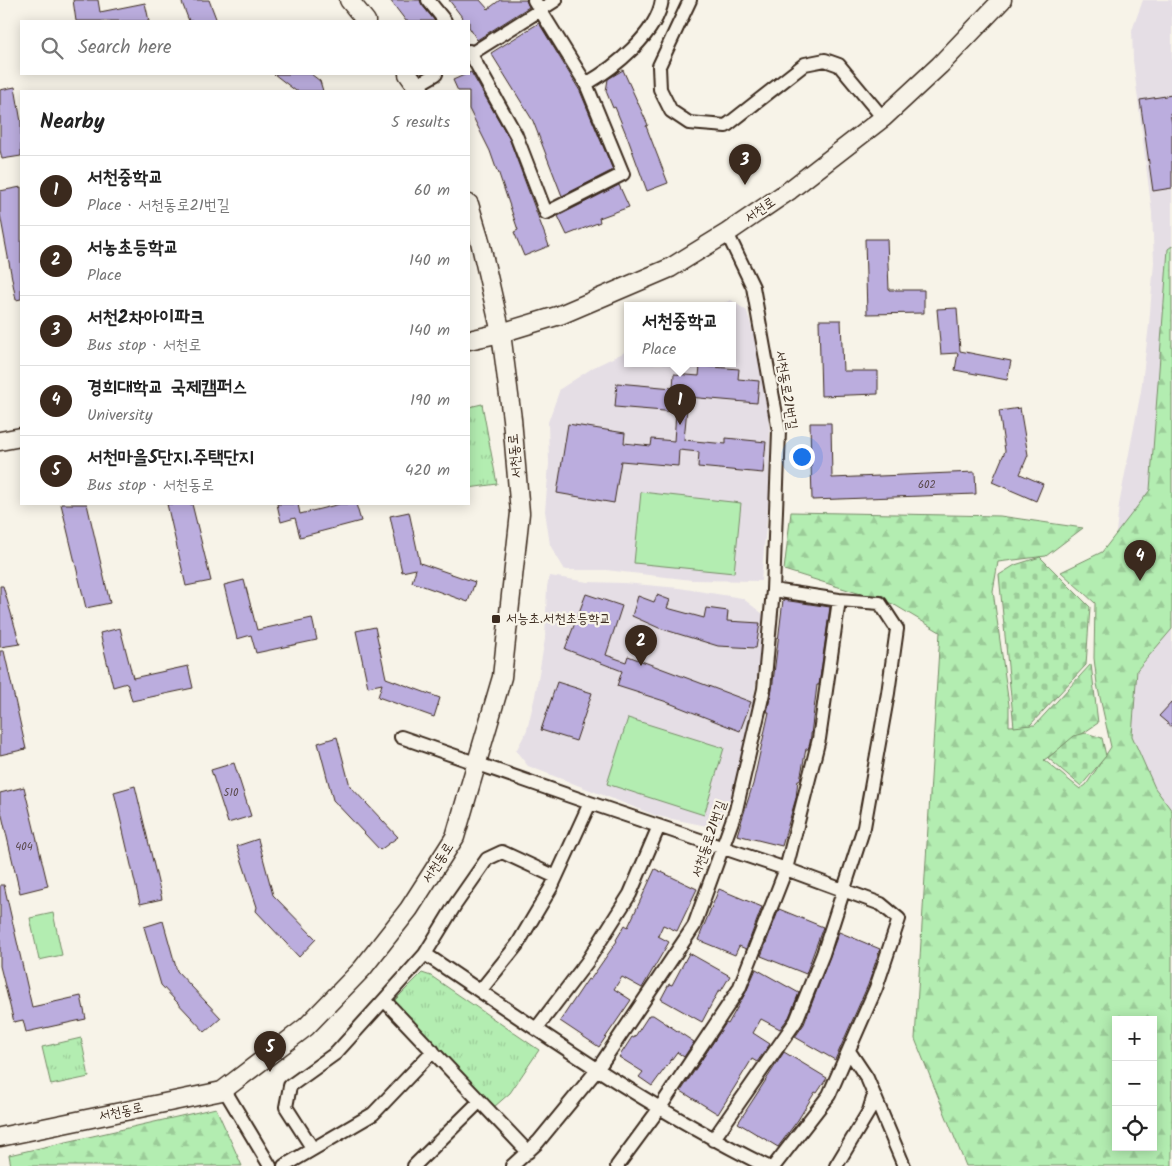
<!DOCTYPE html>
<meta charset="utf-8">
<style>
body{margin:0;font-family:Kalam,"Poor Story",sans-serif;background:#f2f2f2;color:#222}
.controls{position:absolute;right:15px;bottom:15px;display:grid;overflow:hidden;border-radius:0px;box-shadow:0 2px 12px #0003}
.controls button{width:45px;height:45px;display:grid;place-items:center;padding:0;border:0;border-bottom:1px solid #e0e0e0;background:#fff;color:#222;font:25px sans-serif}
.you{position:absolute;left:801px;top:456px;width:18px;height:18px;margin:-12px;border:4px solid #fff;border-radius:50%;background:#1a73e8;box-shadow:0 0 0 8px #1a73e833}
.badge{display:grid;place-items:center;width:32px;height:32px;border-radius:50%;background:#3b2a1e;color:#fff;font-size:16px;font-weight:700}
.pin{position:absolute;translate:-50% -41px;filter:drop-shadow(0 1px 2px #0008)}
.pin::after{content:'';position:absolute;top:26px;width:18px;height:15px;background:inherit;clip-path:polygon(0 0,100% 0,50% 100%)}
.popup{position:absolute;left:624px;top:302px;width:112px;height:65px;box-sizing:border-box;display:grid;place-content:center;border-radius:0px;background:#fff;filter:drop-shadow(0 1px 4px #0005);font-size:16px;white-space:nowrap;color:#767676}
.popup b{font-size:19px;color:#222}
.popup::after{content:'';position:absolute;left:50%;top:100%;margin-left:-10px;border:10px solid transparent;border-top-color:#fff}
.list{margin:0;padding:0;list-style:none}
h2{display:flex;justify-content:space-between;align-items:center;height:65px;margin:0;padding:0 20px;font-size:21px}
h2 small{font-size:16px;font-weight:400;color:#767676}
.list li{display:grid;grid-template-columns:32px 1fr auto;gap:15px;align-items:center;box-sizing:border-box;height:70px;padding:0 20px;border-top:1px solid #e0e0e0}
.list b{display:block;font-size:19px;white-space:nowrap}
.list p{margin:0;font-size:16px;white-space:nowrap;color:#767676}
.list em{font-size:16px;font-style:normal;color:#767676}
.icon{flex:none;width:28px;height:28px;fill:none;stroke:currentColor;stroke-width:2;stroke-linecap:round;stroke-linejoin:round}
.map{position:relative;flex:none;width:1172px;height:1166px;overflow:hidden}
.search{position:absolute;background:#fff;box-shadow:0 2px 12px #0003;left:20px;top:20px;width:450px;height:55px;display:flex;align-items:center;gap:12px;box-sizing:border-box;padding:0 18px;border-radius:0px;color:#767676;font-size:19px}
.panel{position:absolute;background:#fff;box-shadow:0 2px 12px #0003;left:20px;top:90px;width:450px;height:415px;border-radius:0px}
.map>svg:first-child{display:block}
.built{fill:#e5dee5;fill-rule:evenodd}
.grass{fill:url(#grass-tufts);stroke:#778c68}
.forest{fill:url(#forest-firs);stroke:#778c68;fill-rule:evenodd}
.cemetery{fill:url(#cemetery-stones);stroke:#778c68}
.pitch{fill:#b3edb1;stroke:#778c68}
.building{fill:#bbadde;stroke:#3b2a1e}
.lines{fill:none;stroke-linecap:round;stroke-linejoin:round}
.street-casing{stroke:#3b2a1e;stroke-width:16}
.secondary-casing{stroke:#3b2a1e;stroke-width:21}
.street{stroke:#f7f3e8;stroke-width:12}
.secondary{stroke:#f7f3e8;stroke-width:18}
.poi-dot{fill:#3b2a1e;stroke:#f7f3e8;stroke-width:2}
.labels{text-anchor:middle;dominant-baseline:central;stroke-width:4.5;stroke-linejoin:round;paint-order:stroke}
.number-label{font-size:11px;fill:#5b4b4e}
.street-label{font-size:14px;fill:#3b2a1e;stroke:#f7f3e8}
.poi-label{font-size:14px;fill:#3b2a1e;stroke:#f7f3e8;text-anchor:start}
</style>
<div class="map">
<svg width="1172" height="1166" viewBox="0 0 1172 1166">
<defs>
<pattern id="grass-tufts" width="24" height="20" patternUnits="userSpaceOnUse" patternTransform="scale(1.25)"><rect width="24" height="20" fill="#b3edb1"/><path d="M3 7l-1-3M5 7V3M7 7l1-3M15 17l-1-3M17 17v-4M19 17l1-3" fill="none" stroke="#9bcb98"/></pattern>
<pattern id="forest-firs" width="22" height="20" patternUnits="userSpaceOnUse" patternTransform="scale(1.25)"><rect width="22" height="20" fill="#b3edb1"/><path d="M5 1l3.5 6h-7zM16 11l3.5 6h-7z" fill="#9bcb98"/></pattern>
<pattern id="cemetery-stones" width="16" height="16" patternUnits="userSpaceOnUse" patternTransform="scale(1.25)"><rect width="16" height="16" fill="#b3edb1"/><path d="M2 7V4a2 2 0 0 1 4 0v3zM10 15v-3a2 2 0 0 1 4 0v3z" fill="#9bcb98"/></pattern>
</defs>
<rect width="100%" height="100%" fill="#f7f3e8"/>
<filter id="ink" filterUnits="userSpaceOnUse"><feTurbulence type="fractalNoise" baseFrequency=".02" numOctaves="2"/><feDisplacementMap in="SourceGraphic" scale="10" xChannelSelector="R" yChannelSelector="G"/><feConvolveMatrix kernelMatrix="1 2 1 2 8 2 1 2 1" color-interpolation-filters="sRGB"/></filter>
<g filter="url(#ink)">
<path class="built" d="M1143 0H1172V1166H1032L1132 768 1113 560 1119 505 1141 391 1149 325 1154 262 1152 213 1133 60 1132 30ZM1116 1020H1153V1147H1116Z
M731 300 747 311 756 342 766 392 770 433 769 496 761 581 692 580 606 570H565L550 545 545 511 549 464 548 422 560 389 594 367 627 351 628 364H732V306H717Z
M550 576 588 582 624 583 679 588 742 598 763 614V637L746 748 730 800 717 828 657 816 528 766 516 751 527 730 535 696 545 639 547 586Z"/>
<path class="grass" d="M482 404 497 484 469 488V407Z
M422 973 431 976 539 1050 510 1093 494 1107 394 1001Z
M81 1038 89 1077 51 1085 42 1047Z"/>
<path class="forest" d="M1172 246V629L1137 670 1132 736 1155 788 1172 811V1166H966L915 1039 940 632 893 604 784 570 791 512 1000 516 1083 528 1046 556 998 562 993 591 1009 705V726L1035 725 1091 664 1098 723 1044 760 1080 789 1086 785 1111 747 1097 684 1094 658 1095 603 1061 572 1102 552 1150 490 1168 249ZM1116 1020H1153V1147H1116Z
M216 1108 242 1166H11L9 1155Z"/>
<path class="cemetery" d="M1040 557 1090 607 1086 665 1030 725 1014 727 999 575 1015 565Z
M1086 733 1102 738 1106 756 1081 786 1048 758 1074 736Z"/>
<path class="pitch" d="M641 492 741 503 734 573 634 563Z
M628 718 724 748 704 815 607 784Z
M53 913 62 955 39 960 30 918Z"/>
<path class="building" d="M73 0H98L100 12 145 3 149 21H76Z
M181 0H209L217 21H189Z
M390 0H420L422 5 435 21H406Z
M449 0H480L488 9 500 0H526L529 7 477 40 469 27V21H465Z
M539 23 580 91 613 170 562 196 533 121 491 53Z
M623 70 648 125 646 126 668 183 647 191 628 139 615 107 613 108 606 91 608 79Z
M471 72 509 138 549 246 524 256 514 232 518 230 498 171H497L490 151 469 109V91H458L453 80Z
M274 74H311L320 81 323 91H296Z
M15 87 21 122V156L2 159 0 150V90Z
M1172 95V113H1170L1172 124V188L1153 191 1140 100Z
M619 185 629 207 599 218 600 222 567 235 558 216Z
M21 187V299L16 300 0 214V191Z
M865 239H887L889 290H924V313L867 314Z
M957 308 960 351 1011 361 1007 380 955 370 958 353 941 354 937 309Z
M819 320H841L843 371H878V394L821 396Z
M700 366 739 369 738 379 759 381 757 403 688 397 684 440 726 444V438L766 442 763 473 698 467 699 452 679 450 678 466 621 461 614 503 557 493 568 424 625 433 624 443 651 446 652 439 674 441 676 412 615 407 617 383 673 388 674 374 699 376Z
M1020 408 1028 455 1020 474 1043 484 1036 501 992 482 1005 451 999 411Z
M810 423H831L832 478 975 472 976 494 812 500Z
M61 504H87L110 603 86 608Z
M167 504H192L211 581 186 586Z
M277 504H298L300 514 340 504H356L361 521 300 537 295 518 281 522Z
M409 512 420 563 475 582 468 602 412 582 416 569 402 572 390 516Z
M244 580 257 630 312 618 317 640 256 653 251 635 237 639 224 585Z
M0 586H3L20 644 0 647Z
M586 594 622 606 606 655 626 662 628 656 751 702 740 731 664 701 617 686 622 671 565 649Z
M657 595 670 600 667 608 704 618 706 608 728 611 727 621 760 623 756 648 718 646 659 628 632 616 638 596 654 602Z
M783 600 830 607 819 685H817L810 743 808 749H806L800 780H798L796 798 782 846 737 835 753 784 769 712H767L772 690Z
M375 627 386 678 440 698 434 717 378 697 382 684 368 687 356 631Z
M120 628 133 678 188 666 193 688 132 701 127 683 113 687 100 633Z
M0 651H4L26 749 0 755Z
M557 682 592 693 576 741 541 730Z
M1172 702V727L1159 716Z
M337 737 350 786 398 837 380 850 333 800 318 743Z
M234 763 251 816 228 823 211 770Z
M135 786 162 899 140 904 114 792Z
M24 787 48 886 20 893 0 807V793Z
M258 839 273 895 316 939 299 957 256 911 257 907 237 846Z
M655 869 697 889 677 931 663 925 658 936 669 942 642 988 622 977 614 989 631 1000 599 1047 560 1021 588 979 590 980 617 941 616 940 625 925 628 927Z
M0 885H4L32 1007 81 996 86 1019 26 1032 23 1020 14 1022 0 966Z
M719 889 762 907 746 949 739 946 735 955 698 940Z
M779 909 823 927 806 974 761 956Z
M163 921 177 971 221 1018 205 1032 161 985 144 927Z
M839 932 880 949 868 985 835 1060 795 1037 804 1024Z
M689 953 730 976 721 991 719 990 702 1022 661 999 669 984 672 985Z
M756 969 799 993 789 1017 780 1029 761 1019 753 1033 770 1044 757 1062 752 1059 718 1114 681 1091 726 1023 728 1024 746 992Z
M649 1015H653L694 1042 684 1057 677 1052 652 1086 639 1077 643 1072 619 1057 632 1037 634 1038Z
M784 1052 827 1078 817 1093 815 1092 798 1120 778 1147 738 1123Z"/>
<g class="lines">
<defs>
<path id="street" d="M428 0 445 21
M534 0 586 84C614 68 657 34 662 0
M690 0 659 66 660 89 671 111 689 123 726 126 805 64 825 60 839 65 883 118
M469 51 516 135 546 213 623 174 586 84
M469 55 556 0
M417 85 436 74
M401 737 590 803 786 869 881 904 899 919 876 988 829 1095 774 1166
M425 954C537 1029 644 1106 766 1166
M480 991 517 945 552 886 590 803
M384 1000 528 1152
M536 1029 587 962 630 894 659 826
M849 1051 867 1078 904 1166
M224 1089 270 1166
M713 1140 796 1021 823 954 864 827 888 693 897 629 880 603 839 600 773 590
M313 1149 286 1107 290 1086 336 1053 384 1000 425 954 455 905 487 859 502 852 556 877
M284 1166 373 1114 433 1051
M414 1166 480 1101
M512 1166 538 1142 597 1070 694 926 736 810 764 689 773 590 779 431 753 287 727 233
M617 1166 659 1109 739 989 786 869 819 739 839 600
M836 1166 869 1111 874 1095"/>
<path id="secondary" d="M349 0 366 21
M408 74 420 91
M469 340 501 333 560 315 670 268 727 233 790 190 883 118 940 65 1002 0
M0 441 21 437
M0 1137 222 1091 306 1027 362 969 409 909 455 837 502 677 520 513 512 419 501 333 479 237 469 204"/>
</defs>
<use href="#street" class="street-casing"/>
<use href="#secondary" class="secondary-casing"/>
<use href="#street" class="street"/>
<use href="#secondary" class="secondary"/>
</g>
</g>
<rect class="poi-dot" x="491" y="614" width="10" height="10" rx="2.5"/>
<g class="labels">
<g class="number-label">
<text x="927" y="485">602</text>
<text x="231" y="793">510</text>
<text x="24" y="847">404</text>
</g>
<g class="street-label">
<text transform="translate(760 210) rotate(-35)">서천로</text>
<text transform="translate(786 390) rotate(81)">서천동로21번길</text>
<text transform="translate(515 456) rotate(-95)">서천동로</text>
<text transform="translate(709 839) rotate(-71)">서천동로21번길</text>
<text transform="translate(438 863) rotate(-57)">서천동로</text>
<text transform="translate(121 1112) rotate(-12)">서천동로</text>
</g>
<g class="poi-label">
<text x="506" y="619">서능초.서천초등학교</text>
</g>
</g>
</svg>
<div class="controls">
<button>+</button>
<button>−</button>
<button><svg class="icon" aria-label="locate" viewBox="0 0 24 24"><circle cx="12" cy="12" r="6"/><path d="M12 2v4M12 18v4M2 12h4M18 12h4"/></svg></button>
</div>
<div class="you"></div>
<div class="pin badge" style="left:680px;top:425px">1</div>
<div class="popup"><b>서천중학교</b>Place</div>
<div class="pin badge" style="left:641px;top:666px">2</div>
<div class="pin badge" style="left:745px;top:185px">3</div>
<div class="pin badge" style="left:1140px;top:581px">4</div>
<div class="pin badge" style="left:270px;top:1072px">5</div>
<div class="search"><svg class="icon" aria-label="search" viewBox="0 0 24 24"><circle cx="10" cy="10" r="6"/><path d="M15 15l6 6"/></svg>Search here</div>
<section class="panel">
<h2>Nearby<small>5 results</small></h2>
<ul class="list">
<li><span class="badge">1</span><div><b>서천중학교</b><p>Place · 서천동로21번길</p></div><em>60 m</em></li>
<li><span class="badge">2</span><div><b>서농초등학교</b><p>Place</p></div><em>140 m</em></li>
<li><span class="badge">3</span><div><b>서천2차아이파크</b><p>Bus stop · 서천로</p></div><em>140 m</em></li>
<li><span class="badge">4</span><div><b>경희대학교 국제캠퍼스</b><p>University</p></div><em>190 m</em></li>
<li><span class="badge">5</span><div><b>서천마을5단지.주택단지</b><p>Bus stop · 서천동로</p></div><em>420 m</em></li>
</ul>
</section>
</div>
